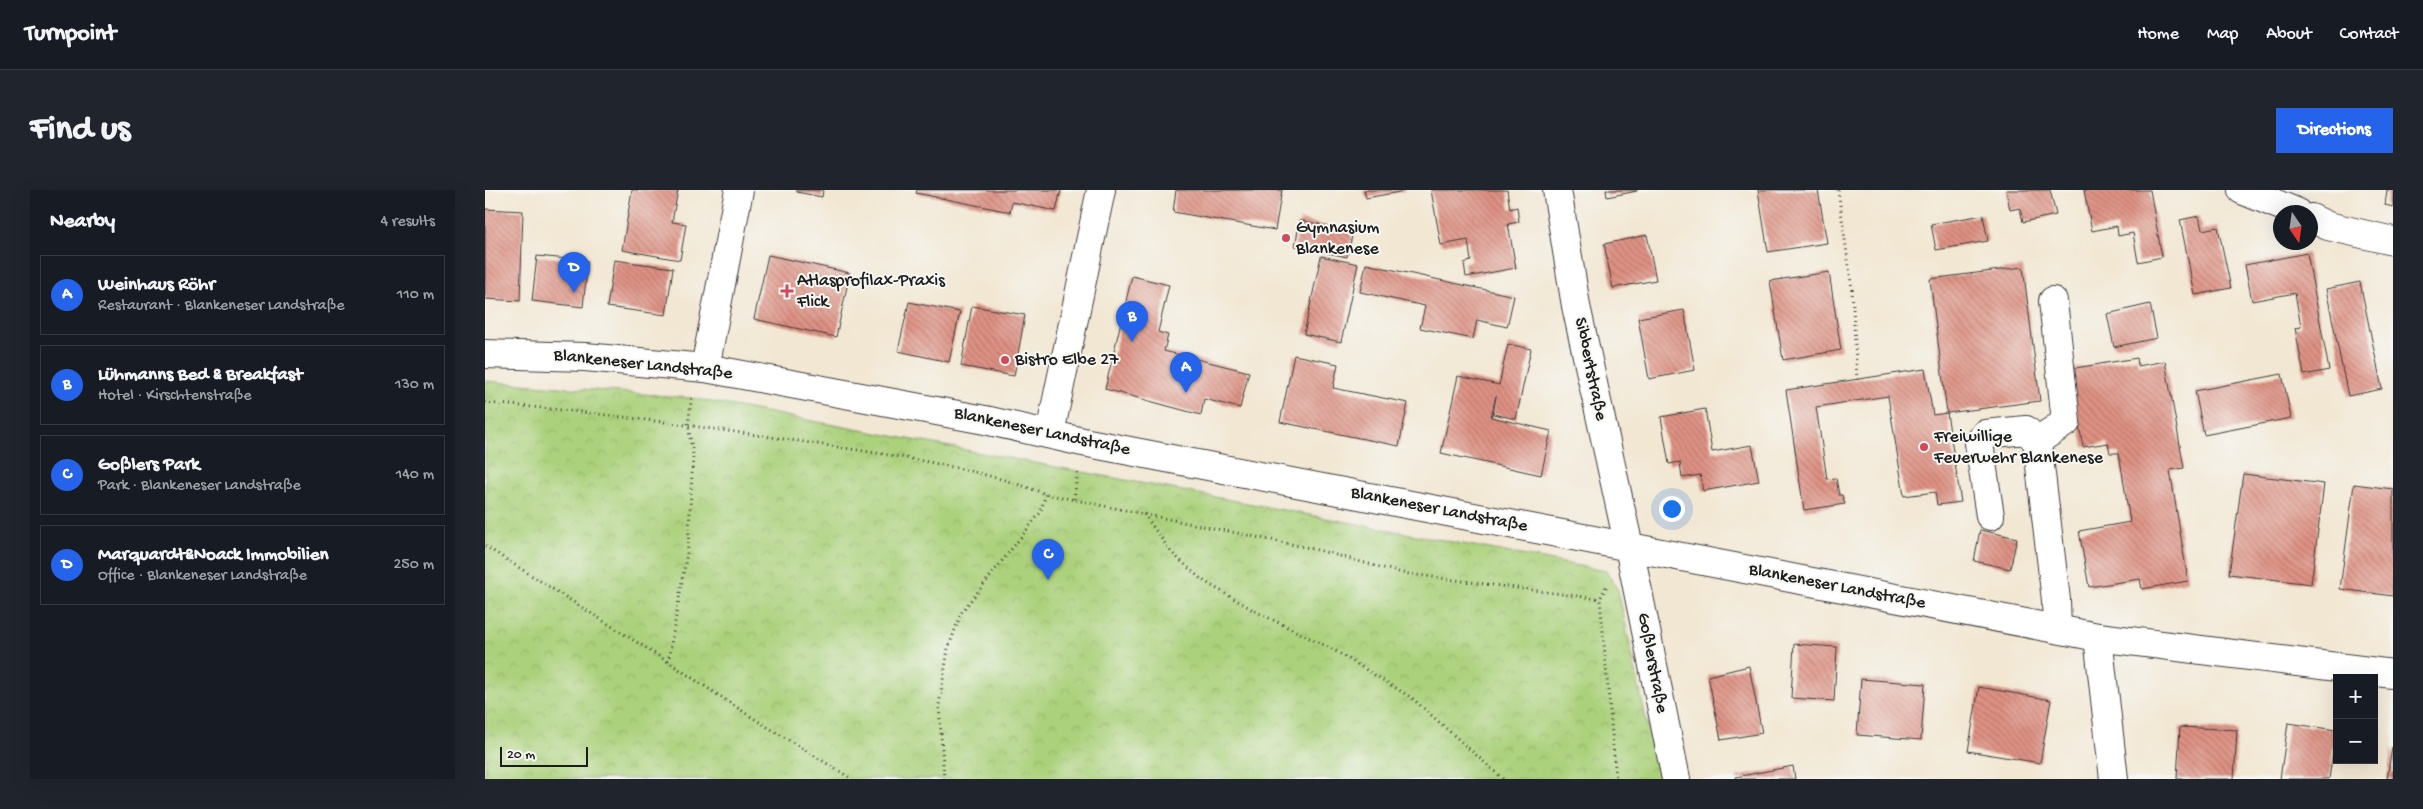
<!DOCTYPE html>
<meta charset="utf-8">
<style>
body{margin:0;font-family:"Gochi Hand",sans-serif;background:#20242c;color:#f1f3f6}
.controls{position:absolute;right:15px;bottom:15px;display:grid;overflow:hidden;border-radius:0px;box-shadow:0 5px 20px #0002}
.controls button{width:45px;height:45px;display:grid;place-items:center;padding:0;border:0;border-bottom:1px solid #363941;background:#171b24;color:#f1f3f6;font:25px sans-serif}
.compass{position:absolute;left:1788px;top:15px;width:45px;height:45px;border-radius:50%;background:#171b24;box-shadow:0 5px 20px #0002;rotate:167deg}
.scale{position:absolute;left:15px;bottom:12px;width:88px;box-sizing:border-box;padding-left:5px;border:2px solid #1c1c1c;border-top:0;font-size:14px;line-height:18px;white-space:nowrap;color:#1c1c1c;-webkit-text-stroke:4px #f6f6f2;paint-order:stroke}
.you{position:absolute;left:1186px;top:318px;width:18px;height:18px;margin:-12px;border:4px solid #fff;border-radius:50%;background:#1a73e8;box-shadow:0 0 0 8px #1a73e833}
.badge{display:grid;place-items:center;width:32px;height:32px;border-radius:50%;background:#2563eb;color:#fff;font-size:16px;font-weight:700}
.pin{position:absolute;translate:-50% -41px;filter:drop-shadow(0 1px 2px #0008)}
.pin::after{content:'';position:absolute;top:26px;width:18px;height:15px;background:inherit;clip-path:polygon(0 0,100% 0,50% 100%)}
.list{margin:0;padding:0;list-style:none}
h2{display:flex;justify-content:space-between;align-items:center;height:65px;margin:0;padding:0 20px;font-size:21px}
h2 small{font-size:16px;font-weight:400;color:#9ea1a6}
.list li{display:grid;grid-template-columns:32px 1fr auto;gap:15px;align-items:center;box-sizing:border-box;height:80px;margin:0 10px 10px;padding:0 10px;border:1px solid #363941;border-radius:0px}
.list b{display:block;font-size:19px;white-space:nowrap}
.list p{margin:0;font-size:16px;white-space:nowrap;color:#9ea1a6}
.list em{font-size:16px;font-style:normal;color:#9ea1a6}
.map{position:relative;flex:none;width:1908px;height:589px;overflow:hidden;border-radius:0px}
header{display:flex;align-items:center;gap:30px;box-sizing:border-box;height:70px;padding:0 25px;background:#171b24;border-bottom:1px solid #363941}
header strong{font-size:24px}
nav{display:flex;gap:28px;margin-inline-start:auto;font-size:18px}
.intro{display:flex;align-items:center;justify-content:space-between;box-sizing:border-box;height:120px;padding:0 30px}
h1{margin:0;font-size:35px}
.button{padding:12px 22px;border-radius:0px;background:#2563eb;color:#fff;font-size:18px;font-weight:700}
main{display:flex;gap:30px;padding:0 30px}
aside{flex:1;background:#171b24;border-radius:0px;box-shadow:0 5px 20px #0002}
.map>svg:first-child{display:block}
.park{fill:url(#park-crowns);stroke:#64764c}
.building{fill:url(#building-back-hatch)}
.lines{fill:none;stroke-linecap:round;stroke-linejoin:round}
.minor-casing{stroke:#3c3a37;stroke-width:30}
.major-casing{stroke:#3c3a37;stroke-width:30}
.path{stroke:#3c3a37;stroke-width:3;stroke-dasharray:1 4;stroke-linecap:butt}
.minor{stroke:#fff;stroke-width:28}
.major{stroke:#fff;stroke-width:28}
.poi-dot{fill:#d1495b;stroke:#f6f6f2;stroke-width:2}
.labels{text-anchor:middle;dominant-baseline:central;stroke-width:4;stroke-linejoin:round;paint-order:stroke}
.poi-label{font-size:18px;fill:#1c1c1c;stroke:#f6f6f2;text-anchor:start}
.street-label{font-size:18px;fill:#1c1c1c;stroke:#f6f6f2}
</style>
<header>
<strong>Turnpoint</strong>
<nav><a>Home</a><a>Map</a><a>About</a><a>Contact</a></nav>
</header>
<div class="intro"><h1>Find us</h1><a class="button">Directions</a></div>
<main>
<aside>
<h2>Nearby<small>4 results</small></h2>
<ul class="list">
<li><span class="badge">A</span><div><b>Weinhaus Röhr</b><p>Restaurant · Blankeneser Landstraße</p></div><em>110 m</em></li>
<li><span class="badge">B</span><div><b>Lühmanns Bed &amp; Breakfast</b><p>Hotel · Kirschtenstraße</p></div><em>130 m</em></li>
<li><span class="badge">C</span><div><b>Goßlers Park</b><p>Park · Blankeneser Landstraße</p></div><em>140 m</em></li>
<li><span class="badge">D</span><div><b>Marquardt&amp;Noack Immobilien</b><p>Office · Blankeneser Landstraße</p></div><em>250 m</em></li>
</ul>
</aside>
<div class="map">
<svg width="1908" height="589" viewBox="0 0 1908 589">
<defs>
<pattern id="park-crowns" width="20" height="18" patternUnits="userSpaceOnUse" patternTransform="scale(1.25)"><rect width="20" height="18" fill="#abd17b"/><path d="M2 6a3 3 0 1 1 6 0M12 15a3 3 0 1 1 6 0" fill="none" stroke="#93b36a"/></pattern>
<pattern id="building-back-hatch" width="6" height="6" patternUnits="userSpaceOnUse" patternTransform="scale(1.25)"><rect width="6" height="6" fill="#df9284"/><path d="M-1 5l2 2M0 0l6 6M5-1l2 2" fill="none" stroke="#b4766b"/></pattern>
</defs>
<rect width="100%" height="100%" fill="#f6f6f2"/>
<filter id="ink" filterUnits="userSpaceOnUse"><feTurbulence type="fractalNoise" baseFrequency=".02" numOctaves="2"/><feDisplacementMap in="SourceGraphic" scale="10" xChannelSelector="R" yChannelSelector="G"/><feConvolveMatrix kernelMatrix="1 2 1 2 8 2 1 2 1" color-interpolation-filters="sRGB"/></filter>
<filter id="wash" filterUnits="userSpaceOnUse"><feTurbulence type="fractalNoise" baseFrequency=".0096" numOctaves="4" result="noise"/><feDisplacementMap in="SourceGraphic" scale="20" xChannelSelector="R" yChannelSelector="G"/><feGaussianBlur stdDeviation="1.12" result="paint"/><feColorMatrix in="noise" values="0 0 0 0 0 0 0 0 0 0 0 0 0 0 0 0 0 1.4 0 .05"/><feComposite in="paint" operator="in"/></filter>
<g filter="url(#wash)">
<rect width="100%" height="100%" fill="#f2e7d3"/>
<path class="park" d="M0 191 206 208 1121 381 1133 400 1174 589H0Z"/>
<g id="blocks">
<path class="building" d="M147 0H193L187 32 201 34 195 70 137 60Z
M312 0H338L337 7 312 2Z
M432 0H576L571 21 527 12 525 22 431 3Z
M691 0H797L790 40 688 22Z
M879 0H919L920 1 881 8Z
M946 0H1022L1025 19 1032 17 1034 32 1023 34 1031 78 981 87 979 73 986 71 983 50 956 55Z
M1121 0H1152V1L1122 7Z
M1273 0H1333L1342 53 1283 62Z
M1521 0H1565L1571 25 1538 32 1535 18 1525 20Z
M1599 0H1665L1677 67 1653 72 1648 43 1633 46 1632 36 1607 41Z
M1902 0H1908V17L1900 15Z
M0 19 38 21 35 111 0 109Z
M1498 25 1503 51 1451 60 1446 34Z
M1714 26 1717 40 1733 37 1746 98 1710 105 1695 30Z
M815 30 868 42 862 67 810 56Z
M1162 45 1171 90 1128 98 1119 54Z
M1822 63 1844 180 1819 185 1810 138 1816 137 1810 103 1767 111 1760 75Z
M283 65 365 83 351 147 269 129Z
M52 66 103 71 98 117 47 111Z
M836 66 873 74 856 152 819 144Z
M129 70 188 78 181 125 122 117Z
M881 74 1029 106 1022 137 992 130 988 149 935 138 940 116 875 102Z
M1538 77 1555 211 1462 223 1445 89Z
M1344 82 1356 160 1298 170 1285 91Z
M647 86 684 95 673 142 683 145 679 161 764 182 755 218 719 209 716 225 620 199Z
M1875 92 1897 199 1863 206 1841 99Z
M424 112 475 122 464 172 413 161Z
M1665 114 1672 148 1629 157 1622 124Z
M487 116 540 125 529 186 476 176Z
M1199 120 1210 180 1164 189 1153 128Z
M1023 154 1046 159 1031 229 1008 224 1011 206 1006 227 1066 241 1056 285 956 263 973 186 1014 195Z
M809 165 853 174 848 198 923 213 914 256 795 232Z
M1652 168 1653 176 1680 171 1699 278 1685 280 1703 391 1657 399 1655 389 1604 397 1594 341 1645 332 1634 263H1625L1623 253 1598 257 1584 179Z
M1440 179 1448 225 1462 223 1476 312 1452 315 1450 302 1419 306 1403 206 1331 217 1342 289 1351 288 1354 305H1357L1360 314 1319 320 1301 200Z
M1797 184 1806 228 1719 245 1710 201Z
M1220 219 1227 262 1267 255 1274 291 1218 301 1215 285 1197 288 1195 272 1184 274 1176 227Z
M1758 284 1839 294 1826 394 1744 384Z
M1869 294 1908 299V406L1855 399Z
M1495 340 1532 348 1525 379 1489 371Z
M1309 454 1352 457 1349 511 1306 508Z
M1264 476 1277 543 1236 550 1223 486Z
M1376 489 1440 494 1436 550 1372 545Z
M1494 497 1566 510 1555 573 1483 561Z
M1803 533 1851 540 1844 589H1795Z
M1695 537 1752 540 1749 589H1692Z
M1907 557 1908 589H1902Z
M1308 576 1310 589H1252L1251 587Z"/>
</g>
</g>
<g filter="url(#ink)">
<use href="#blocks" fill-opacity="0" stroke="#3c3a37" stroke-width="1"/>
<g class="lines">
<defs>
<path id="minor" d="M1072 0 1091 116 1144 357 1191 589
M1757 0 1811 22
M1826 28 1843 36 1908 51
M1568 111 1581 232 1552 251 1571 410 1572 439
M220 178 254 0
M565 243 616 0
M1505 326 1494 253 1500 244 1541 240 1552 251
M1613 447 1629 589"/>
<path id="major" d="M0 164 100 167 220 178 500 230 598 252 1613 447 1908 484"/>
</defs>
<use href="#minor" class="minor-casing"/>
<use href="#major" class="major-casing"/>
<path class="path" d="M1353 0 1367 99 1372 190
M0 213C105 221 209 236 313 251 396 264 482 274 561 304L825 358 917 383 1115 409
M589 309 593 280
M659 324 686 362 717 390 770 421 849 460 927 508 1018 589
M0 356 183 472 268 528 367 589
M1121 397 1115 409 1131 589
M183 472 203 357 208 265 203 235 207 205
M459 589 454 515 463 459 476 423 555 323 561 304"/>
<use href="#minor" class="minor"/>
<use href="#major" class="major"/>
</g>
</g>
<g class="poi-dot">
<circle cx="801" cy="48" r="5"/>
<path d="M299.5 93.5h5v5h5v5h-5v5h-5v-5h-5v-5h5z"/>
<circle cx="520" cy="170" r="5"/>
<circle cx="1439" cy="257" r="5"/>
</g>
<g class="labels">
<g class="poi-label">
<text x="811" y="38">Gymnasium<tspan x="811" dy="21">Blankenese</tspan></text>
<text x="312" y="91">Atlasprofilax-Praxis<tspan x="312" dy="21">Flick</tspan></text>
<text x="530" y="170">Bistro Elbe 27</text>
<text x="1449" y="247">Freiwillige<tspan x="1449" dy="21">Feuerwehr Blankenese</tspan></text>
</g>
<g class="street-label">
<text transform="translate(158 175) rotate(6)">Blankeneser Landstraße</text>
<text transform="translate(1105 179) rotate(78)">Sibbertstraße</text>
<text transform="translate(557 242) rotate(12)">Blankeneser Landstraße</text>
<text transform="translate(954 320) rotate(11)">Blankeneser Landstraße</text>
<text transform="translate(1352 397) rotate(11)">Blankeneser Landstraße</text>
<text transform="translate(1167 473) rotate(79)">Goßlerstraße</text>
</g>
</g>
</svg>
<div class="controls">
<button>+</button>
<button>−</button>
</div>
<svg class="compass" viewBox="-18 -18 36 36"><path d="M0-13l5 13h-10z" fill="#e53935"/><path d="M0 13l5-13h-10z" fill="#9ea1a6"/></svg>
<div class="scale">20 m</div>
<div class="you"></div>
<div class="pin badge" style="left:701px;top:203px">A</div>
<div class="pin badge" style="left:647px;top:152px">B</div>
<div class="pin badge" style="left:563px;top:390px">C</div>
<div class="pin badge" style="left:89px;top:103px">D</div>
</div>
</main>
